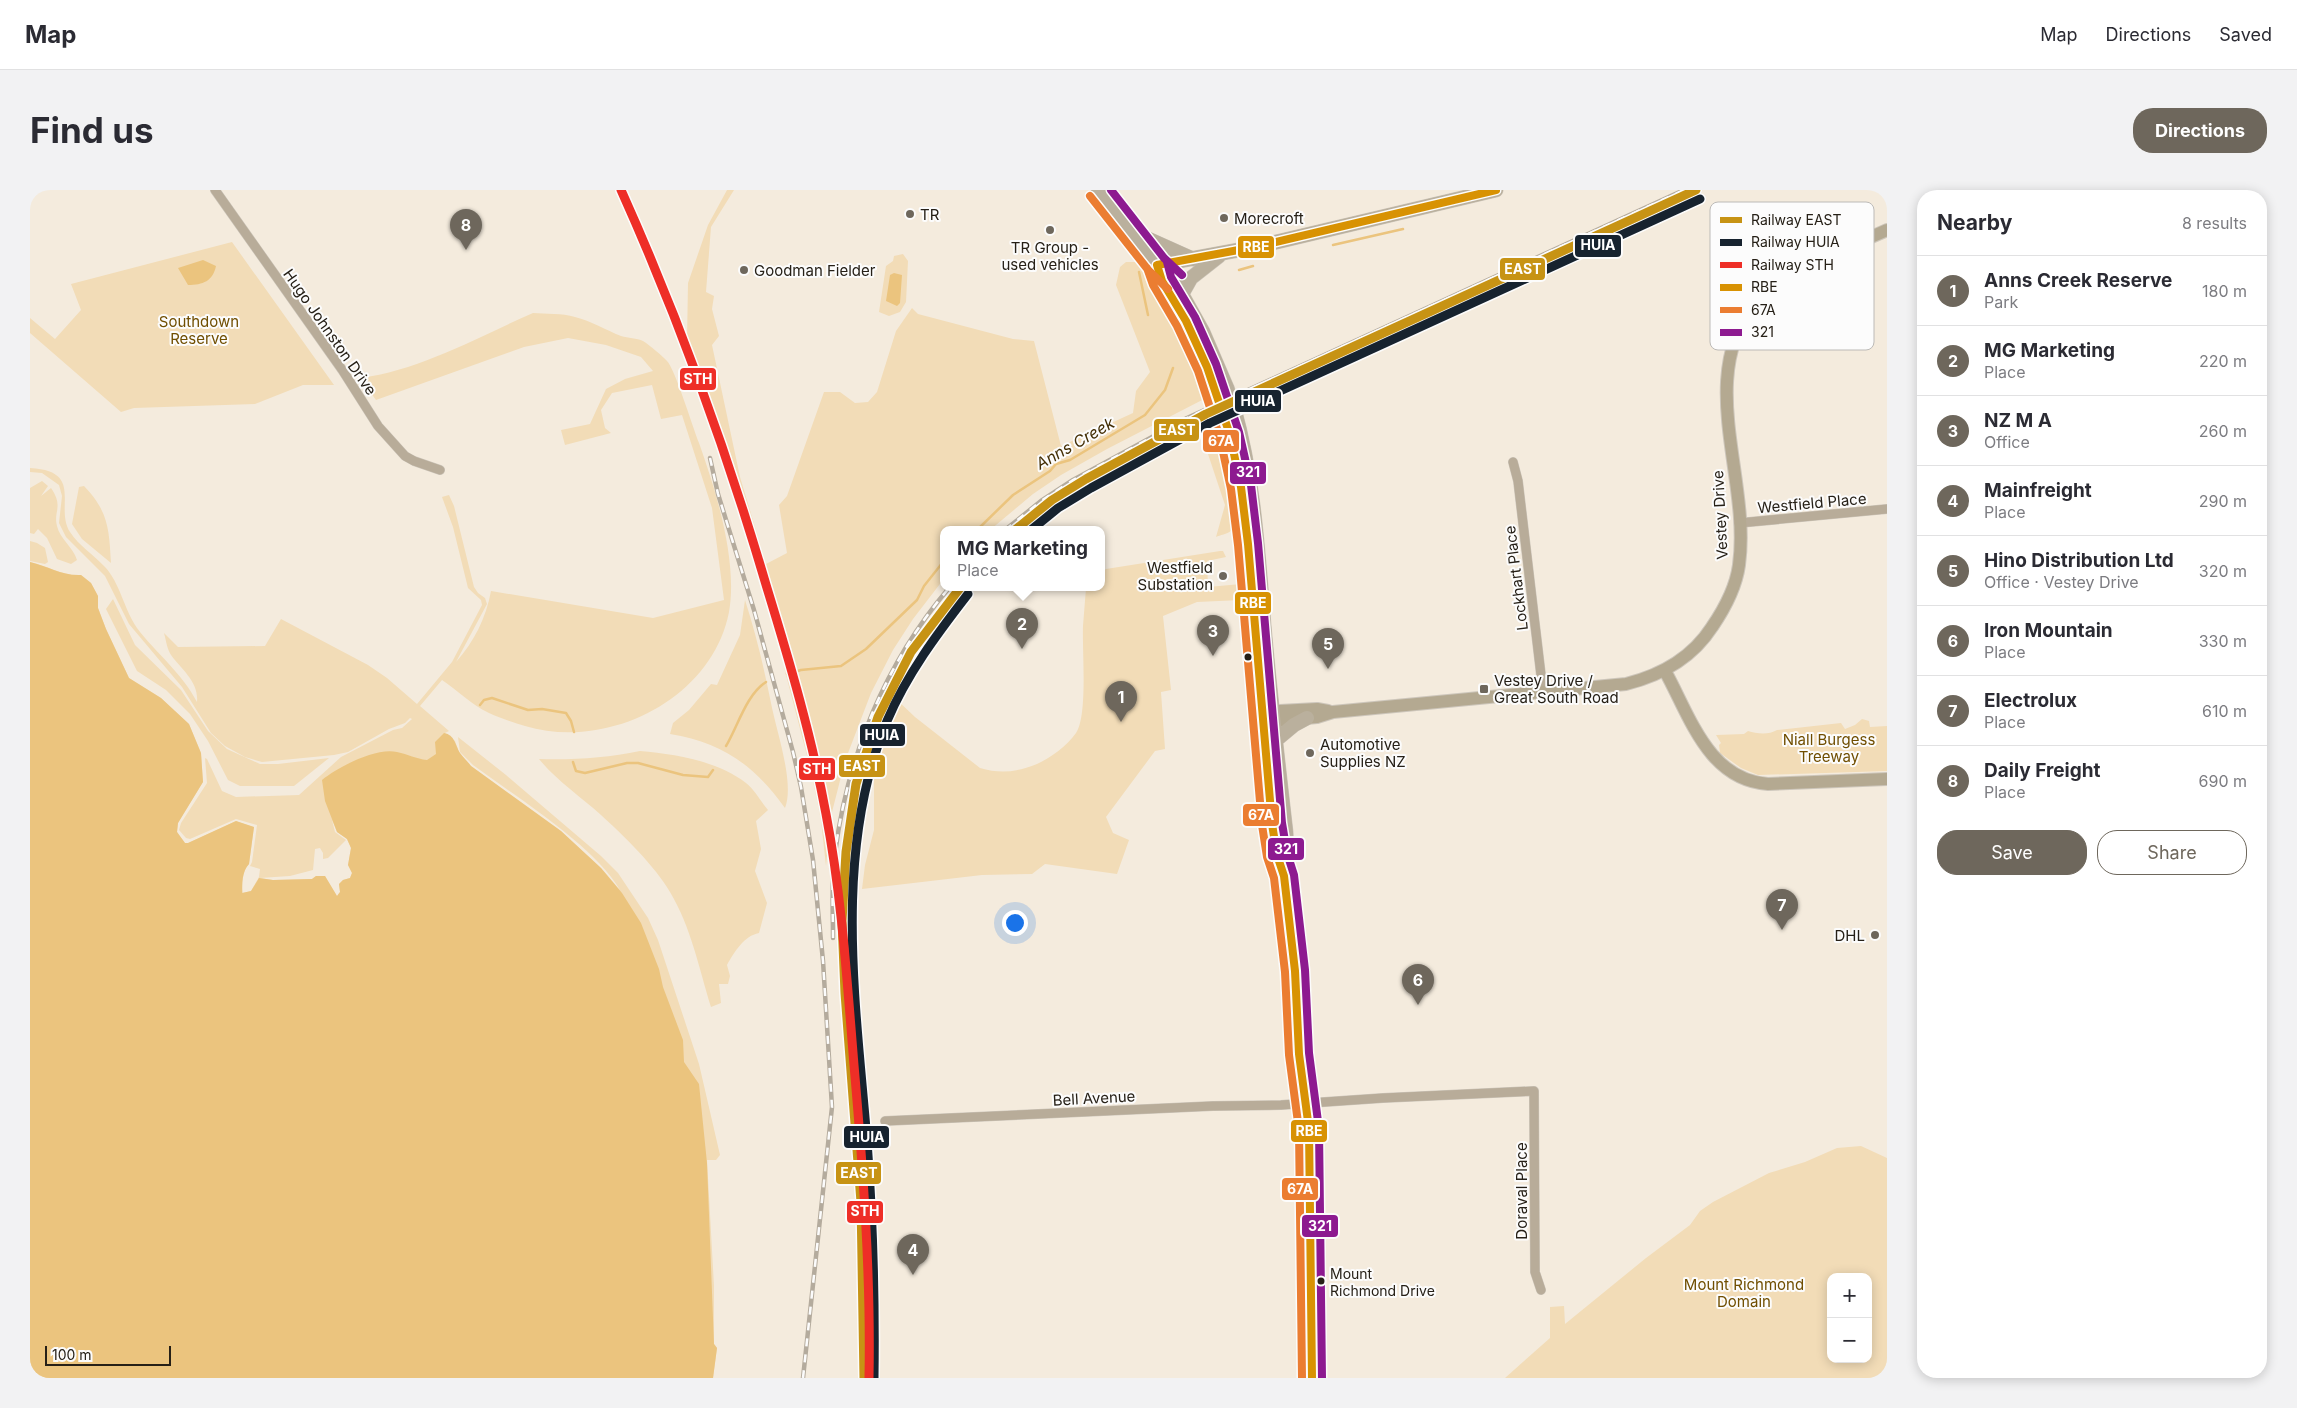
<!DOCTYPE html>
<meta charset="utf-8">
<style>
body{margin:0;font-family:Inter,sans-serif;background:#f2f2f3;color:#2b2b33}
.controls{position:absolute;right:15px;bottom:15px;display:grid;overflow:hidden;border-radius:10px;box-shadow:0 2px 12px #0003}
.controls button{width:45px;height:45px;display:grid;place-items:center;padding:0;border:0;border-bottom:1px solid #e1e1e2;background:#fff;color:#2b2b33;font:25px sans-serif}
.scale{position:absolute;left:15px;bottom:12px;width:126px;box-sizing:border-box;padding-left:5px;border:2px solid #262017;border-top:0;font-size:14px;line-height:18px;white-space:nowrap;color:#262017;-webkit-text-stroke:4px #fcfcfc;paint-order:stroke}
.you{position:absolute;left:984px;top:732px;width:18px;height:18px;margin:-12px;border:4px solid #fff;border-radius:50%;background:#1a73e8;box-shadow:0 0 0 8px #1a73e833}
.badge{display:grid;place-items:center;width:32px;height:32px;border-radius:50%;background:#6e675c;color:#fff;font-size:16px;font-weight:700}
.pin{position:absolute;translate:-50% -41px;filter:drop-shadow(0 1px 2px #0008)}
.pin::after{content:'';position:absolute;top:26px;width:18px;height:15px;background:inherit;clip-path:polygon(0 0,100% 0,50% 100%)}
.popup{position:absolute;left:910px;top:336px;width:165px;height:65px;box-sizing:border-box;display:grid;place-content:center;border-radius:10px;background:#fff;filter:drop-shadow(0 1px 4px #0005);font-size:16px;white-space:nowrap;color:#7c7c81}
.popup b{font-size:19px;color:#2b2b33}
.popup::after{content:'';position:absolute;left:50%;top:100%;margin-left:-10px;border:10px solid transparent;border-top-color:#fff}
.list{margin:0;padding:0;list-style:none}
h2{display:flex;justify-content:space-between;align-items:center;height:65px;margin:0;padding:0 20px;font-size:21px}
h2 small{font-size:16px;font-weight:400;color:#7c7c81}
.list li{display:grid;grid-template-columns:32px 1fr auto;gap:15px;align-items:center;box-sizing:border-box;height:70px;padding:0 20px;border-top:1px solid #e1e1e2}
.list b{display:block;font-size:19px;white-space:nowrap}
.list p{margin:0;font-size:16px;white-space:nowrap;color:#7c7c81}
.list em{font-size:16px;font-style:normal;color:#7c7c81}
.actions{display:flex;gap:10px;padding:15px 20px}
.actions a{flex:1;padding:11px 0;border:1px solid #6e675c;border-radius:20px;text-align:center;font-size:18px;color:#6e675c}
.actions .main{background:#6e675c;color:#fff}
.map{position:relative;flex:none;width:1857px;height:1188px;overflow:hidden;border-radius:20px}
header{display:flex;align-items:center;gap:30px;box-sizing:border-box;height:70px;padding:0 25px;background:#fff;border-bottom:1px solid #e1e1e2}
header strong{font-size:24px}
nav{display:flex;gap:28px;margin-inline-start:auto;font-size:18px}
.intro{display:flex;align-items:center;justify-content:space-between;box-sizing:border-box;height:120px;padding:0 30px}
h1{margin:0;font-size:35px}
.button{padding:12px 22px;border-radius:20px;background:#6e675c;color:#fff;font-size:18px;font-weight:700}
main{display:flex;gap:30px;padding:0 30px}
aside{flex:1;background:#fff;border-radius:20px;box-shadow:0 2px 12px #0003}
.map>svg:first-child{display:block}
.green{fill:#f2dcb7;fill-rule:evenodd}
.water{fill:#ebc47e}
.lines{fill:none;stroke-linecap:round;stroke-linejoin:round}
.stream{stroke:#ebc47e;stroke-width:2.5}
.street-casing{stroke:#cdc6bb;stroke-width:10}
.secondary-casing{stroke:#cdc6bb;stroke-width:14}
.primary-casing{stroke:#cdc6bb;stroke-width:15}
.street{stroke:#b8ac99;stroke-width:9}
.secondary{stroke:#b4a991;stroke-width:12}
.primary{stroke:#bab09d;stroke-width:14}
.rail-casing{stroke:#b4ab9d;stroke-width:4.5}
.rail{stroke:#fcfcfc;stroke-width:2.5;stroke-dasharray:8;stroke-linecap:butt}
.primary-bridge-casing{stroke:#cdc6bb;stroke-width:15;stroke-linecap:butt}
.primary-bridge{stroke:#bab09d;stroke-width:14}
.bus-1-casing{stroke:#fcfcfc;stroke-width:11}
.bus-2-casing{stroke:#fcfcfc;stroke-width:11}
.bus-3-casing{stroke:#fcfcfc;stroke-width:11}
.bus-1{stroke:#d89203;stroke-width:8}
.bus-2{stroke:#eb7d31;stroke-width:8}
.bus-3{stroke:#8d1a90;stroke-width:8}
.rail-1-casing{stroke:#fcfcfc;stroke-width:12}
.rail-2-casing{stroke:#fcfcfc;stroke-width:12}
.rail-3-casing{stroke:#fcfcfc;stroke-width:12}
.rail-1{stroke:#c79314;stroke-width:9}
.rail-2{stroke:#17232f;stroke-width:9}
.rail-3{stroke:#ee2e27;stroke-width:9}
.poi-dot{fill:#6e675c;stroke:#fcfcfc;stroke-width:2}
.bus-dot{fill:#262017;stroke:#fcfcfc;stroke-width:2}
.labels{text-anchor:middle;dominant-baseline:central;stroke-width:4;stroke-linejoin:round;paint-order:stroke}
.bus-label{font-size:14px;fill:#262017;stroke:#fcfcfc;text-anchor:start}
.poi-label{font-size:15px;fill:#262017;stroke:#fcfcfc;text-anchor:start}
.park-label{font-size:15px;fill:#704e00;stroke:#fcfcfc}
.street-label{font-size:15px;fill:#262017;stroke:#fcfcfc}
.water-label{font-size:16px;font-style:italic;fill:#432e04;stroke:#fcfcfc}
.key{fill:#fcfcfc;stroke:#bcbab7;stroke-width:1}
.key-label{font-size:14px;fill:#262017}
.line-badge{stroke:#fcfcfc;stroke-width:2}
.badge-label{font-size:14px;text-anchor:middle;font-weight:bold;fill:#fff}
</style>
<header>
<strong>Map</strong>
<nav><a>Map</a><a>Directions</a><a>Saved</a></nav>
</header>
<div class="intro"><h1>Find us</h1><a class="button">Directions</a></div>
<main>
<div class="map">
<svg width="1857" height="1188" viewBox="0 0 1857 1188">
<rect width="100%" height="100%" fill="#f4ebdd"/>
<path class="green" d="M697 0H704L681 37 676 102 684 106 682 119 689 146 682 155 710 287 736 374 757 363 749 315 757 306 794 202H810L825 213 838 212 847 202 866 141 882 118 888 124 983 149 1004 151 1031 256 1103 223 1106 201 1120 182 1086 95 1090 77 1096 72H1106C1135 115 1160 159 1178 207L1077 259 1031 285 1003 304 960 340H913V390L883 429 863 460 841 503 815 571 801 626 796 676 791 630 781 581 755 481 747 433 730 381 708 287 657 150 658 93 678 35Z
M202 52 304 195H273L225 214 104 218 91 222 0 143V128L25 149 51 120 41 94Z
M873 64 878 71 876 112 870 122 859 126 849 122 856 76 863 71 864 66Z
M503 123C516 124 532 123 545 127 561 131 576 140 591 146 598 148 607 148 613 151 621 156 631 165 637 171 645 179 663 238 669 253 686 301 708 371 699 422 682 509 578 561 495 536 484 533 470 528 459 523 442 515 427 500 412 490L390 516 419 541 415 543 425 551 429 562 441 576 531 641 571 678 590 700C564 655 486 607 443 575L430 562 428 547 476 585 571 666 588 683 618 728 628 750 669 874 690 965 686 970H677L684 1096V1154L687 1158 683 1188H0V372C18 376 32 386 51 385L61 393 68 406V418L76 439 99 488 131 508 159 534 171 563 173 592 148 633 147 642 155 653H158L206 631 224 637 219 674C212 681 212 694 213 703L221 701 229 687 230 679 220 676 222 672 227 635 206 629 160 649 156 648 149 640 151 633 177 593 175 568 177 569 192 601 206 607 269 605 311 567 363 540 372 538 382 529 380 528 375 533 359 539 318 562 304 565 232 572 215 567 195 556 181 543 152 497 99 434 75 386 36 347 29 333 32 306 29 295 12 283 0 282V278C55 281 24 317 40 342 49 356 64 365 75 377 90 393 94 419 107 438 126 463 152 483 167 512 169 492 152 480 141 465 137 459 136 450 134 443L148 457 235 456 251 429 338 475 357 488 387 514 422 472 452 415 451 410 438 398 423 337 412 307 419 305 424 316 444 397 448 403 455 408 457 414 426 472C444 452 456 428 461 401L623 428 694 410 682 318 652 225 631 229 622 195 582 203 571 220 575 238 581 243 535 255 531 240 560 234 576 199 595 189 623 181 611 167 576 155 538 148 494 157 346 210 330 188C390 180 448 147 503 123ZM302 630 307 642 317 649 321 658 318 675 322 683 320 688 313 690 309 694 310 702 307 706 295 686H286L282 689 243 690 230 688 260 686 283 680 285 659 290 658 293 663V669L298 668 316 650 305 642Z
M1189 239C1194 256 1216 329 1201 341 1197 344 1190 345 1186 347L1195 315 1173 249Z
M12 291 18 296 11 306 21 298C34 317 23 321 27 336 30 349 43 357 47 370L41 374 27 369 17 348 8 339 4 344 0 343V298Z
M54 296C79 322 79 340 81 373L52 349 42 334 49 297Z
M0 351 7 353 15 358 18 372 15 374 0 371Z
M1190 361H1193L1196 367 1177 371 1178 397 1211 394V410L1167 412 1133 426 1141 500 1131 502 1135 559 1125 561 1076 627 1083 643 1099 650 1087 684 1015 674 1002 684 952 685 832 699 835 675 844 640V562L841 564 848 542 865 508 885 527 950 578C970 584 988 582 1007 574 1020 568 1037 556 1046 543 1058 526 1052 460 1053 436 1054 423 1055 411 1056 398H1071V383L1076 379Z
M83 409 105 455 151 500 178 541 197 559 230 574H248L299 568 264 596H210L198 590 178 551 160 524 136 500 107 481 76 419Z
M715 410C726 444 734 478 741 513 746 540 765 593 755 618 725 576 692 552 640 544L643 533 659 520 681 494 687 495 710 445Z
M1832 529 1839 531 1840 537 1857 536V581L1728 585 1711 578 1690 563 1689 555 1691 553 1686 545 1714 544 1718 541C1727 544 1739 545 1747 540L1811 533 1815 539 1825 535Z
M610 561C645 564 688 571 716 593 725 600 731 612 738 620L726 631 731 659 725 681 737 713 729 743C714 746 705 761 697 775L700 786 698 794H689L691 813 681 817C669 778 661 737 640 702 625 676 593 645 571 625 550 606 527 591 509 569 543 570 577 568 610 561Z
M1831 956 1857 968V1188H1475L1520 1148V1117L1534 1116 1535 1134 1616 1068 1660 1035 1670 1021 1683 1012 1739 983 1775 972 1807 958ZM1801 1087H1838V1169H1801Z"/>
<path class="water" d="M173 70 186 76C183 91 173 95 158 95L148 78Z
M864 83 872 85 870 113 867 116 856 111 860 85Z
M0 372C18 376 32 386 51 385L61 393 68 406V418L76 439 99 488 131 508 159 534 171 563 173 592 148 633 147 642 155 653H158L206 631 224 637 219 674C212 681 212 694 212 703L221 701 229 688 243 690 282 689 286 686H295L307 706 310 702 309 694 313 690 320 688 322 683 318 675 321 658 317 649 307 642 295 611 292 590C308 577 346 557 367 562 378 564 386 569 397 570L406 564 405 552 414 543C425 545 425 555 430 563 433 567 438 572 441 576L531 641 571 678 592 703 611 733 629 779 633 797 653 850 654 872 669 894 677 973 684 1154 687 1158 683 1188H0Z"/>
<g class="lines">
<path class="stream" d="M1303 55 1373 39
M1209 80 1223 76
M1109 82 1118 125
M947 340 983 305 1020 281 1026 274 1040 270 1115 225 1135 200 1143 178
M757 484 771 480 811 476 836 459 887 410 894 396 913 372
M450 515 454 510 462 508 498 520 512 519 536 523 541 531 544 542
M696 556C708 536 716 505 736 492
M543 572 546 581 555 583 597 573H608L653 585 678 587 683 580"/>
<defs>
<path id="street" d="M185 0 313 181 348 236 375 266 384 271 410 280
M1483 272 1488 291 1513 502
M1709 333 1857 319
M855 931 1183 916 1251 915 1353 908 1504 901 1505 1082 1511 1100"/>
<path id="secondary" d="M1635 481C1660 526 1678 590 1738 594L1857 589
M1233 522 1287 519 1298 521
M1235 532 1287 527 1303 522 1596 494C1632 485 1662 468 1682 437 1695 418 1706 397 1709 375 1721 288 1665 189 1725 113 1752 79 1818 58 1857 40"/>
<path id="primary" d="M1068 0 1127 75 1145 92 1173 142 1197 198
M1105 43 1163 69
M1127 75 1225 57 1466 0
M1128 81 1132 91 1156 131 1187 203
M1152 104 1161 88 1189 66
M1204 218C1224 289 1228 361 1234 435 1240 504 1248 573 1256 642L1257 665 1255 681
M1193 223 1205 268 1214 317 1242 634 1247 665 1254 686 1265 781 1269 864 1279 939 1282 1188
M1246 550 1264 535 1277 528"/>
</defs>
<use href="#street" class="street-casing"/>
<use href="#secondary" class="secondary-casing"/>
<use href="#primary" class="primary-casing"/>
<use href="#street" class="street"/>
<use href="#secondary" class="secondary"/>
<use href="#primary" class="primary"/>
<defs>
<path id="rail" d="M680 268 688 304 724 420 763 562 771 597 783 670 793 771 802 917 773 1188
M975 340 1011 311 1043 290 1157 228 1654 0
M803 748C803 720 801 692 805 664 817 567 855 473 919 398"/>
</defs>
<use href="#rail" class="rail-casing"/>
<use href="#rail" class="rail"/>
<defs>
<path id="primary-bridge" d="M1197 198 1204 218
M1187 203 1193 223"/>
</defs>
<use href="#primary-bridge" class="primary-bridge-casing"/>
<use href="#primary-bridge" class="primary-bridge"/>
<defs>
<path id="bus-1" d="M1282 1188 1279 939 1269 864 1265 781 1254 686 1247 665 1242 634 1218 354 1211 297 1200 245 1177 177 1156 131 1132 91 1127 75 1225 57 1466 0"/>
<path id="bus-2" d="M1060 6 1119 81 1138 99
M1117 78 1123 95 1147 136 1168 181 1190 248 1201 299 1208 355 1232 635 1237 667 1244 688 1255 782 1259 865 1269 940 1272 1188"/>
<path id="bus-3" d="M1081 0 1134 68 1152 85
M1137 72 1141 87 1165 127 1186 174 1209 242 1221 295 1228 353 1252 633 1257 663 1264 685 1275 780 1279 863 1289 939 1292 1188"/>
</defs>
<use href="#bus-1" class="bus-1-casing"/>
<use href="#bus-2" class="bus-2-casing"/>
<use href="#bus-3" class="bus-3-casing"/>
<use href="#bus-1" class="bus-1"/>
<use href="#bus-2" class="bus-2"/>
<use href="#bus-3" class="bus-3"/>
<defs>
<path id="rail-1" d="M985 340 1022 310 1056 289 1176 224 1666 0
M834 1188 831 1012 815 803 812 731 816 662 826 594 848 527 881 462 930 398"/>
<path id="rail-2" d="M1001 340 1028 318 1061 298 1180 233 1670 9
M844 1188C845 1109 843 1030 837 951 826 814 802 663 857 531 877 484 907 444 938 404"/>
<path id="rail-3" d="M591 0C649 129 697 262 737 398 760 473 782 548 796 624 812 707 817 791 824 875 833 979 841 1083 839 1188"/>
</defs>
<use href="#rail-1" class="rail-1-casing"/>
<use href="#rail-2" class="rail-2-casing"/>
<use href="#rail-3" class="rail-3-casing"/>
<use href="#rail-1" class="rail-1"/>
<use href="#rail-2" class="rail-2"/>
<use href="#rail-3" class="rail-3"/>
</g>
<g class="poi-dot">
<circle cx="880" cy="24" r="5"/>
<circle cx="1194" cy="28" r="5"/>
<circle cx="1020" cy="40" r="5"/>
<circle cx="714" cy="80" r="5"/>
<circle cx="1193" cy="386" r="5"/>
<rect x="1449" y="494" width="10" height="10" rx="2.5"/>
<circle cx="1280" cy="563" r="5"/>
<circle cx="1845" cy="745" r="5"/>
</g>
<g class="bus-dot">
<circle cx="1218" cy="467" r="4.5"/>
<circle cx="1291" cy="1091" r="4.5"/>
</g>
<g class="labels">
<g class="bus-label">
<text x="1300" y="1083">Mount<tspan x="1300" dy="17">Richmond Drive</tspan></text>
</g>
<g class="poi-label">
<text x="890" y="24">TR</text>
<text x="1204" y="28">Morecroft</text>
<text x="1020" y="57" text-anchor="middle">TR Group -<tspan x="1020" dy="17">used vehicles</tspan></text>
<text x="724" y="80">Goodman Fielder</text>
<text x="1183" y="377" text-anchor="end">Westfield<tspan x="1183" dy="17">Substation</tspan></text>
<text x="1464" y="490">Vestey Drive /<tspan x="1464" dy="17">Great South Road</tspan></text>
<text x="1290" y="554">Automotive<tspan x="1290" dy="17">Supplies NZ</tspan></text>
<text x="1835" y="745" text-anchor="end">DHL</text>
</g>
<g class="park-label">
<text x="169" y="131">Southdown<tspan x="169" dy="17">Reserve</tspan></text>
<text x="1799" y="549">Niall Burgess<tspan x="1799" dy="17">Treeway</tspan></text>
<text x="1714" y="1094">Mount Richmond<tspan x="1714" dy="17">Domain</tspan></text>
</g>
<g class="street-label">
<text transform="translate(300 142) rotate(55)">Hugo Johnston Drive</text>
<text transform="translate(1782 313) rotate(-5)">Westfield Place</text>
<text transform="translate(1690 325) rotate(-93)">Vestey Drive</text>
<text transform="translate(1486 388) rotate(-97)">Lockhart Place</text>
<text transform="translate(1064 908) rotate(-3)">Bell Avenue</text>
<text transform="translate(1491 1001) rotate(-90)">Doraval Place</text>
</g>
<g class="water-label">
<text transform="translate(1045 253) rotate(-30)">Anns Creek</text>
</g>
</g>
<rect x="1680" y="12" width="164" height="148" rx="8" class="key"/>
<rect x="1690" y="27" width="22" height="6" fill="#c79314"/>
<rect x="1690" y="49" width="22" height="7" fill="#17232f"/>
<rect x="1690" y="72" width="22" height="6" fill="#ee2e27"/>
<rect x="1690" y="94" width="22" height="7" fill="#d89203"/>
<rect x="1690" y="117" width="22" height="6" fill="#eb7d31"/>
<rect x="1690" y="139" width="22" height="7" fill="#8d1a90"/>
<g class="key-label">
<text x="1721" y="35">Railway EAST</text>
<text x="1721" y="57">Railway HUIA</text>
<text x="1721" y="80">Railway STH</text>
<text x="1721" y="102">RBE</text>
<text x="1721" y="125">67A</text>
<text x="1721" y="147">321</text>
</g>
<g class="line-badge">
<rect x="1544" y="44" width="48" height="24" rx="5" fill="#17232f"/>
<rect x="1207" y="45" width="38" height="24" rx="5" fill="#d89203"/>
<rect x="1469" y="67" width="47" height="24" rx="5" fill="#c79314"/>
<rect x="649" y="177" width="38" height="24" rx="5" fill="#ee2e27"/>
<rect x="1204" y="199" width="48" height="24" rx="5" fill="#17232f"/>
<rect x="1123" y="228" width="47" height="24" rx="5" fill="#c79314"/>
<rect x="1172" y="239" width="38" height="24" rx="5" fill="#eb7d31"/>
<rect x="1199" y="271" width="38" height="24" rx="5" fill="#8d1a90"/>
<rect x="1204" y="401" width="38" height="24" rx="5" fill="#d89203"/>
<rect x="829" y="533" width="47" height="24" rx="5" fill="#17232f"/>
<rect x="808" y="564" width="48" height="24" rx="5" fill="#c79314"/>
<rect x="768" y="567" width="38" height="24" rx="5" fill="#ee2e27"/>
<rect x="1212" y="613" width="38" height="24" rx="5" fill="#eb7d31"/>
<rect x="1237" y="647" width="38" height="24" rx="5" fill="#8d1a90"/>
<rect x="1260" y="929" width="38" height="24" rx="5" fill="#d89203"/>
<rect x="813" y="935" width="47" height="24" rx="5" fill="#17232f"/>
<rect x="805" y="971" width="47" height="24" rx="5" fill="#c79314"/>
<rect x="1251" y="987" width="38" height="24" rx="5" fill="#eb7d31"/>
<rect x="816" y="1010" width="38" height="24" rx="5" fill="#ee2e27"/>
<rect x="1271" y="1024" width="38" height="24" rx="5" fill="#8d1a90"/>
</g>
<g class="badge-label">
<text x="1568" y="60">HUIA</text>
<text x="1226" y="62">RBE</text>
<text x="1493" y="84">EAST</text>
<text x="668" y="194">STH</text>
<text x="1228" y="216">HUIA</text>
<text x="1147" y="245">EAST</text>
<text x="1191" y="256">67A</text>
<text x="1218" y="287">321</text>
<text x="1223" y="418">RBE</text>
<text x="852" y="550">HUIA</text>
<text x="832" y="581">EAST</text>
<text x="787" y="584">STH</text>
<text x="1231" y="630">67A</text>
<text x="1256" y="664">321</text>
<text x="1279" y="946">RBE</text>
<text x="837" y="952">HUIA</text>
<text x="829" y="988">EAST</text>
<text x="1270" y="1004">67A</text>
<text x="835" y="1026">STH</text>
<text x="1290" y="1041">321</text>
</g>
</svg>
<div class="controls">
<button>+</button>
<button>−</button>
</div>
<div class="scale">100 m</div>
<div class="you"></div>
<div class="pin badge" style="left:1091px;top:532px">1</div>
<div class="pin badge" style="left:992px;top:459px">2</div>
<div class="popup"><b>MG Marketing</b>Place</div>
<div class="pin badge" style="left:1183px;top:466px">3</div>
<div class="pin badge" style="left:883px;top:1085px">4</div>
<div class="pin badge" style="left:1298px;top:479px">5</div>
<div class="pin badge" style="left:1388px;top:815px">6</div>
<div class="pin badge" style="left:1752px;top:740px">7</div>
<div class="pin badge" style="left:436px;top:60px">8</div>
</div>
<aside>
<h2>Nearby<small>8 results</small></h2>
<ul class="list">
<li><span class="badge">1</span><div><b>Anns Creek Reserve</b><p>Park</p></div><em>180 m</em></li>
<li><span class="badge">2</span><div><b>MG Marketing</b><p>Place</p></div><em>220 m</em></li>
<li><span class="badge">3</span><div><b>NZ M A</b><p>Office</p></div><em>260 m</em></li>
<li><span class="badge">4</span><div><b>Mainfreight</b><p>Place</p></div><em>290 m</em></li>
<li><span class="badge">5</span><div><b>Hino Distribution Ltd</b><p>Office · Vestey Drive</p></div><em>320 m</em></li>
<li><span class="badge">6</span><div><b>Iron Mountain</b><p>Place</p></div><em>330 m</em></li>
<li><span class="badge">7</span><div><b>Electrolux</b><p>Place</p></div><em>610 m</em></li>
<li><span class="badge">8</span><div><b>Daily Freight</b><p>Place</p></div><em>690 m</em></li>
</ul>
<div class="actions"><a class="main">Save</a><a>Share</a></div>
</aside>
</main>
